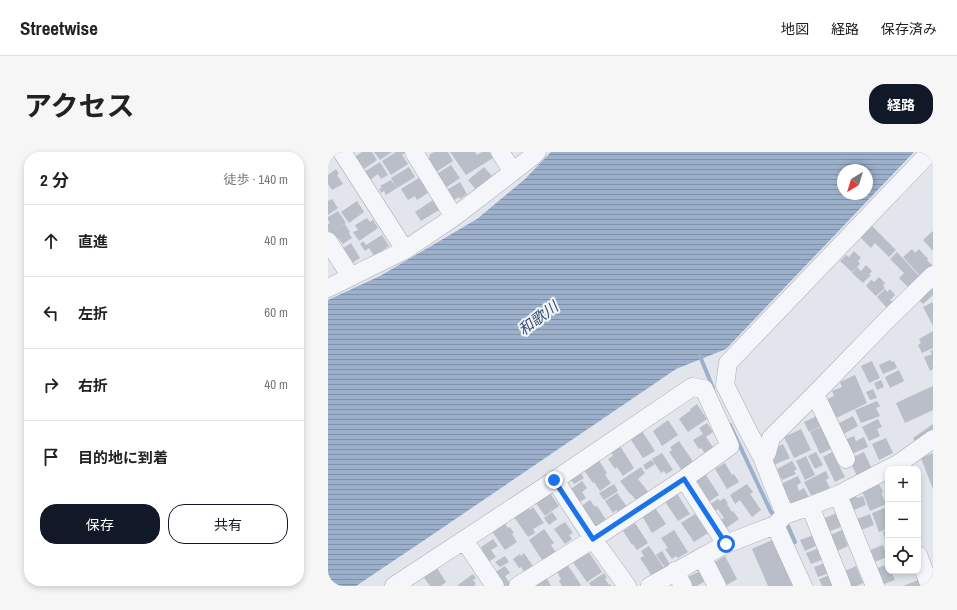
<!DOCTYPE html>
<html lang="ja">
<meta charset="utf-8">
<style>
body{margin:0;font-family:"Archivo Narrow","Noto Sans JP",sans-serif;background:#f6f6f6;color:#222}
.controls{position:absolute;right:12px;bottom:12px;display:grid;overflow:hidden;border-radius:8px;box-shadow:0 2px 6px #0003}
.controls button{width:36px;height:36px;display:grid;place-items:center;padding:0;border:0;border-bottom:1px solid #e0e0e0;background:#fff;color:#222;font:20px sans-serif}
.compass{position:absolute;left:509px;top:12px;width:36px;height:36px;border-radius:50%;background:#fff;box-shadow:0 2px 6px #0003;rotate:218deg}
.stop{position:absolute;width:12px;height:12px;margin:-9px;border:3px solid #1a73e8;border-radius:50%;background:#fff}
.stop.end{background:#1a73e8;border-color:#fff;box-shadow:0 1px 4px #0008}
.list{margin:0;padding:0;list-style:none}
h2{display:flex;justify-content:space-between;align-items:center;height:52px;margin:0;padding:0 16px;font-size:17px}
h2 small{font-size:13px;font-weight:400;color:#767676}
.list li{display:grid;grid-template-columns:26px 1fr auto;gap:12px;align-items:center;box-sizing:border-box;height:72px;padding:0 16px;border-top:1px solid #e0e0e0}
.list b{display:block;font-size:15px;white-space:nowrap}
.list em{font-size:13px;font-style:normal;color:#767676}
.actions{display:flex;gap:8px;padding:12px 16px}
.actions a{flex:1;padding:9px 0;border:1px solid #111827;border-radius:16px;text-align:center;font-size:14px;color:#111827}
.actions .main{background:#111827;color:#fff}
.icon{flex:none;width:22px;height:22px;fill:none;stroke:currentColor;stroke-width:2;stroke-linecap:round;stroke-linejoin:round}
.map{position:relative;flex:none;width:605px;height:434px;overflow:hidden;border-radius:16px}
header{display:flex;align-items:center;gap:24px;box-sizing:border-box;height:56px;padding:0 20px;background:#fff;border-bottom:1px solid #e0e0e0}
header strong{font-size:19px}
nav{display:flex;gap:22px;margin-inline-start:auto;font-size:14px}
.intro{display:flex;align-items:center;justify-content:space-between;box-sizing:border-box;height:96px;padding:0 24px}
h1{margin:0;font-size:28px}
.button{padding:10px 18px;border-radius:16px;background:#111827;color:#fff;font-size:14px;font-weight:700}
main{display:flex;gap:24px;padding:0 24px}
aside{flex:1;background:#fff;border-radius:16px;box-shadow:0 2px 6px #0003}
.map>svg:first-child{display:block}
.water{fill:url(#water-rules);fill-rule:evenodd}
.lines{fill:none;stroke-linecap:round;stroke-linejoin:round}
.stream{stroke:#9cb0cb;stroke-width:4}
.building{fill:#b9bec8}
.minor-casing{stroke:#a7abb5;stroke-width:19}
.minor{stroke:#f5f6f9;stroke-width:18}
.route{stroke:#1a73e8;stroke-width:5}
.labels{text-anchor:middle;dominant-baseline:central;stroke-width:4;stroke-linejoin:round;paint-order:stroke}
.water-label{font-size:15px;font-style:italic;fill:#334e78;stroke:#f2f4f8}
</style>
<header>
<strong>Streetwise</strong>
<nav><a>地図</a><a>経路</a><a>保存済み</a></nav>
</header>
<div class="intro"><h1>アクセス</h1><a class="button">経路</a></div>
<main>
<aside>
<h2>2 分<small>徒歩 · 140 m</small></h2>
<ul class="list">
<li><svg class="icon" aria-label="ahead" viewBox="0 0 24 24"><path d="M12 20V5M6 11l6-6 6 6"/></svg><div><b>直進</b></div><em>40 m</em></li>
<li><svg class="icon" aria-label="left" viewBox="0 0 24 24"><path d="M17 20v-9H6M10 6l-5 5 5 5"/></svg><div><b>左折</b></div><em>60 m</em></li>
<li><svg class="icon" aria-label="right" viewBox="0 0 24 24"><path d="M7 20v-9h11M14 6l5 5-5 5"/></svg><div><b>右折</b></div><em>40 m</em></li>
<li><svg class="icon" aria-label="arrive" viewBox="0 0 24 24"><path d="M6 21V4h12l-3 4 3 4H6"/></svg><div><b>目的地に到着</b></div></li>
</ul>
<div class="actions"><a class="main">保存</a><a>共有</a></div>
</aside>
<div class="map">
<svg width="605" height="434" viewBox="0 0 605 434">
<defs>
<pattern id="water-rules" width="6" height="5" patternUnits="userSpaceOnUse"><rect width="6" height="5" fill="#9cb0cb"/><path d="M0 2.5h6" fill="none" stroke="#7f90a6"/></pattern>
</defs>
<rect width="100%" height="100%" fill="#e2e5eb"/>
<path class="water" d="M223 0H586L398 197 348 217 98 387 28 434H0V148L52 124 149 67 197 27ZM515 18H539V42H515Z"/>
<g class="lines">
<path class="stream" d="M372 204 385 236
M402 273 443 360 449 365
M455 370 460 374 467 390"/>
</g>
<path class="building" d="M34 0H44L49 8 36 17 34 14 31 16 25 6Z
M46 0H64L52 8Z
M68 0H78L74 3 80 12 63 23 54 9Z
M106 0H120L125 9 108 20 100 7 102 5 101 3Z
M122 0H147L149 3 154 0H161L165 6 138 23Z
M52 10 60 23 53 27 50 22 42 28 36 20Z
M123 13 132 26 116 37 107 23Z
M81 15 87 25 69 36 63 26Z
M156 15 165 25 149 39 140 28Z
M8 17 11 22 9 23 15 32 4 38 0 32V23Z
M94 24 103 39 89 48 87 44 80 48 73 37Z
M63 28 69 36 58 43 56 39 53 41 51 37 54 36 52 34Z
M132 30 139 42 132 47 131 45 123 50 117 39Z
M108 46 114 56 93 69 87 60Z
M0 47 1 49 4 47 10 56 0 63Z
M29 49 36 60 21 71 13 60Z
M10 59 18 71 5 79 17 72 22 80 21 81 24 86 15 92 10 86 2 91 3 82 0 78V72L2 71 0 68V65Z
M39 66 42 70 45 68 50 76 31 89 25 80 30 78 27 73Z
M544 74 568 98 561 105 547 91 543 96 532 85Z
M605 79V99L595 88Z
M54 83 61 94 46 104 41 96 37 99 32 92 35 89 38 93Z
M23 91 32 106 20 114 14 97Z
M584 97 587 101 591 97 600 107 599 108 604 113 592 124 575 105Z
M526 99 533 106 530 109 532 112 524 120 512 109 518 103 521 105Z
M569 100 592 125 581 136 571 126 576 121 562 107Z
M538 113 544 119 541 122 543 123 535 131 524 121 529 115 533 119Z
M551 125 557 131 555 134 557 136 548 144 538 134 543 128 546 130Z
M603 136 605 138V143L595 152 591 148Z
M557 137 559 140 562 137 567 143 562 148 565 150 559 156 549 145Z
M605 150V174L595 155Z
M605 179V196L594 201 590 193 593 191 591 187Z
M605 198V217L602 219 596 205 604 202 602 199Z
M562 208 564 210 566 209 569 216 555 222 551 213Z
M544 209 552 226 541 231 533 214Z
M571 218 576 229 562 236 557 225Z
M527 223 539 251 502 269 493 250 506 244 504 239 514 235 512 230Z
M553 228 556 235 549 238 546 231Z
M605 234V258L577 271 568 251Z
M545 237 549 246 542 248 538 240Z
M549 249 552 254 548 256 552 264 533 271 527 258Z
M369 252 379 267 360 280 351 267 363 258 362 257Z
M489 264 493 274 481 280 476 270Z
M525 264 530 274 514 283 509 272Z
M550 267 554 275 549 277 552 284 541 289 534 275Z
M340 268 350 283 334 294 325 279Z
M379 271 385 280 378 285 387 298 379 304 373 296 371 297 365 288 375 282 371 276Z
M605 272V277L587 290 585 286Z
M496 273 507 295 492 302 482 280Z
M473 277 483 298 466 306 456 285Z
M314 279 327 299 315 306 301 285Z
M526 284 528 289 536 285 540 295 521 303 514 289Z
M558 286 565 301 551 308 544 292Z
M351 289 366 311 355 320 341 300 344 298 342 295Z
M455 292 462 306 446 313 442 304 449 301 447 296Z
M292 294 306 316 295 324 289 315 287 317 280 307 285 304 283 300Z
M488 300 495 313 487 317 480 304Z
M504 300 517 325 507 330 495 305Z
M536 300 544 317 529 324 521 307Z
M334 301 345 318 338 322 336 319 333 321 324 307Z
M605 301V337L593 306Z
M478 304 487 323 477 328 468 309Z
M270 307 279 321 277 323 283 331 272 339 266 330 265 331 255 317Z
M323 308 327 312 318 318 315 313Z
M464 309 469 317 466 319 468 322 454 328 449 317Z
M397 311 404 323 406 322 411 330 399 337 387 317Z
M313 315 317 321 310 327 322 342 310 351 303 342H302L292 329Z
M250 317 256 326 246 332 240 324Z
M498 319 501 326 498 328 502 336 484 345 476 330Z
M376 320 391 343 376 353 362 333Z
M470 324 473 331 469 333 471 339 476 336 481 345 464 353 453 332Z
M254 329 259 336 254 340 258 346 246 354 238 342 244 338 243 337Z
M286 332 290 339 276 348 271 341Z
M419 332 425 340 422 342 433 358 424 365 412 348 407 352 402 343Z
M551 332 555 340 553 341 558 352 542 359 534 339Z
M221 340 231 354 217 364 208 351Z
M348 340 362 362 350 369 336 348Z
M289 341 300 356 291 362 288 358 285 361 277 349Z
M528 344 529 346 535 344 538 353 521 360 517 349Z
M396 346 400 351 399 352 404 360 405 359 411 367 394 379 388 371 396 366 390 357 383 362 378 355 390 347 392 349Z
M262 348 267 355 269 354 279 369 264 380 249 357Z
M326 354 338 372 324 381 313 362Z
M200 355 202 358 205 355 216 371 205 377 207 381 200 385 186 365Z
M557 356 560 363V376L551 380 544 361Z
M224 360 229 367 221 373 216 366Z
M509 361 515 374 497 381 492 368Z
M367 362 380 381 366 390 353 371Z
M542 362 546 373 528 380 526 368Z
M176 370 180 376 182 375 186 381 184 382 189 390 177 398 163 378Z
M237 370 245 381 241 383 244 387 237 392 226 377Z
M307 371 320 391 309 398 305 392 304 393 295 379Z
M216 377 226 391 223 393 229 402 216 411 201 388Z
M346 378 360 400 350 406 348 404 344 407 337 397 340 396 333 386Z
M514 378 520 394 507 400 500 384Z
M560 378V394L555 380Z
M486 383 490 393 477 399 472 388Z
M165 387 170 394 163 398 168 405 156 413 148 401 154 397 153 395Z
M444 388 465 434H440L424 397Z
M555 393 559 405 542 412 537 400Z
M321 394 336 416 324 424 312 406 316 404 313 399Z
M491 396 496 407 483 412 478 401Z
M260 399 274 420 259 430 244 409Z
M334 399 343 414 338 417 328 403Z
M196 401 207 417 198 423 193 415 191 416 185 407 192 402 193 404Z
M177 404 181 410 172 415 167 410Z
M397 404 409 427 397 434 382 413Z
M497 411 501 421 490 425 486 415Z
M239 412 253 433 252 434H234L231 429 233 427 229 420Z
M560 412V419H563L567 428 551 434 544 418Z
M107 413 118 430 113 434H102L93 421Z
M177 414 182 421 177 424 183 433 182 434H179V433L177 434H172L164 422Z
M528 414 535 431 529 434H521L515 420Z
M374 418 379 428 369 434H363L356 427Z
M276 421 279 426 277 427 281 433 282 432 284 434H263L261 431Z
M145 422 148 426 145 428 148 432 146 434H130V433Z
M502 423 507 434H494L491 427Z
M218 425 223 434H208L210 432 209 431Z
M590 428 592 434H575Z"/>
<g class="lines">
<defs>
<path id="minor" d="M14 0 77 98
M86 0 126 65
M172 0 185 20
M0 89 23 125
M0 136 77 98 126 65 205 4 209 0
M487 242 518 307
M434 305 439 301 443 286 487 242 557 170 605 123
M560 317 570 312 605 287
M227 328 265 387 299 434
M510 343 547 434
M482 354 514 434
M457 363 482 354 510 343 560 317
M447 373 475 434
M136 388 167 434
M590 403 602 434
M374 405 389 434
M347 419 355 434
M66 434 227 328 364 235 376 237 402 294 356 327 398 392
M190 434 265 387 356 327
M322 434 374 405 398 392 447 373 457 363 434 305 419 277 397 233 400 211 602 0"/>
</defs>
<use href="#minor" class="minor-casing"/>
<use href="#minor" class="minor"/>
</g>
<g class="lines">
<path class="route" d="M226 328 265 387 356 327 398 392"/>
</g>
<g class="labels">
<g class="water-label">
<text transform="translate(210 166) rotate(-37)">和歌川</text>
</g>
</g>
</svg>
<div class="controls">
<button>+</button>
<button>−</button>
<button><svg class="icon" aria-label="locate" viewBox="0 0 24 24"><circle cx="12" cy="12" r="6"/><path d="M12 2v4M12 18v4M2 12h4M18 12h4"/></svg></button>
</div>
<svg class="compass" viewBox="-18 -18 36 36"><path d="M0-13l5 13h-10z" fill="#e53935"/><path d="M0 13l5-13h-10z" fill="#767676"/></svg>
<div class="stop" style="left:398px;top:392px"></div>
<div class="stop end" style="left:226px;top:328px"></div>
</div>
</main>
